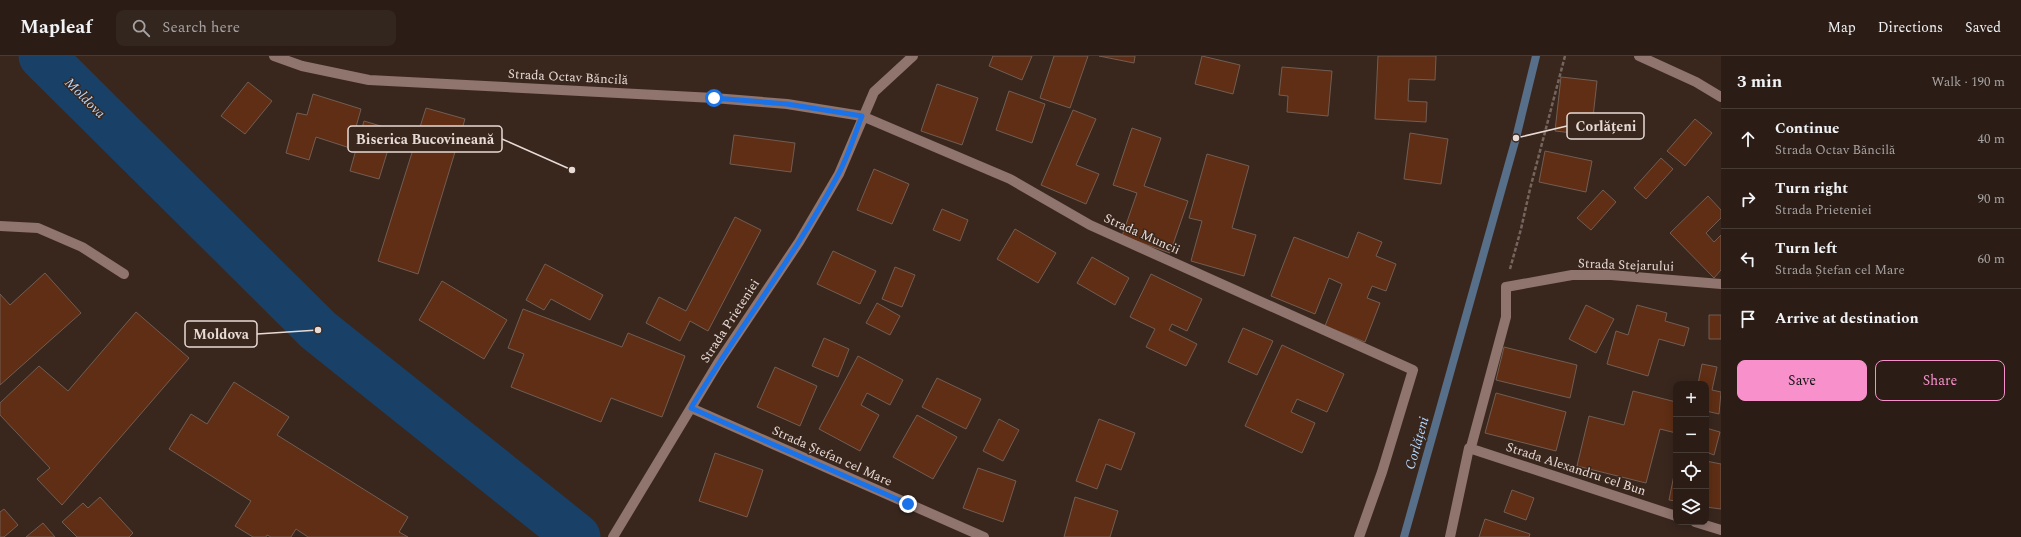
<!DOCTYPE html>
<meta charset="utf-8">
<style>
body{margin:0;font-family:Spectral,serif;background:#33261f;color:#f1f3f6}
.controls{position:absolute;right:12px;bottom:12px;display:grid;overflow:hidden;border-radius:8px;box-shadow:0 2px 10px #0003}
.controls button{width:36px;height:36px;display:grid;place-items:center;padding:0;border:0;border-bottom:1px solid #473b35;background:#2b1d16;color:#f1f3f6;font:20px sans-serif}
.stop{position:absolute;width:12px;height:12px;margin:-9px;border:3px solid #1a73e8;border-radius:50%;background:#fff}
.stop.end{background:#1a73e8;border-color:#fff;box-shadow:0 1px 4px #0008}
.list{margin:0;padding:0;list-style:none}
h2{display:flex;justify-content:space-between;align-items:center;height:52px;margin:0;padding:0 16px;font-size:17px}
h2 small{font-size:13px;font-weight:400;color:#a6a2a1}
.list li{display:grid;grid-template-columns:26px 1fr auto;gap:12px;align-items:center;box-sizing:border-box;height:60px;padding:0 16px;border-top:1px solid #473b35}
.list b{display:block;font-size:15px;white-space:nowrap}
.list p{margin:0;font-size:13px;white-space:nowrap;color:#a6a2a1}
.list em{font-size:13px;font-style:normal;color:#a6a2a1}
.actions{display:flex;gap:8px;padding:12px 16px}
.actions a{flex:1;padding:9px 0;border:1px solid #f890cb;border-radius:8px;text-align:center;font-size:14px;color:#f890cb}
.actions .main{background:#f890cb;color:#111}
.icon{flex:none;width:22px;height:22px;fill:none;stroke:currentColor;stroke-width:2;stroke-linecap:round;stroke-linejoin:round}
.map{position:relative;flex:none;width:1721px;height:481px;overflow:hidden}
header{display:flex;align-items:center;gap:24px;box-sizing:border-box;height:56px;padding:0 20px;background:#2b1d16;border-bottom:1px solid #473b35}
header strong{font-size:19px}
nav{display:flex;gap:22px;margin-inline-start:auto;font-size:14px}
.search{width:280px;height:36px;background:#33261f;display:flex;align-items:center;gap:10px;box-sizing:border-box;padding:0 14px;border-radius:8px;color:#a6a2a1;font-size:15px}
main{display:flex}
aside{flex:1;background:#2b1d16}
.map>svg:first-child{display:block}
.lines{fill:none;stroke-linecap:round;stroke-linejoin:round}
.stream{stroke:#576f89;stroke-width:8}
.river{stroke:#194168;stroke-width:47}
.building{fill:#5f2e14;stroke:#725d53}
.path{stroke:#75655d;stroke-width:2.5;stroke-dasharray:4 2;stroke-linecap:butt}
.minor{stroke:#90746e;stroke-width:10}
.route{stroke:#1a73e8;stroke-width:5}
.labels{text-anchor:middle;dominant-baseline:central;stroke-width:3;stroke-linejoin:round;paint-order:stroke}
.street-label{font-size:13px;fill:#e8dbd5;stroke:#39271e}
.water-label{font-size:14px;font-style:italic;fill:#b3d7fe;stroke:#39271e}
.leader{fill:none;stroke:#e8dbd5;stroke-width:1.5}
.callout-dot{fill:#e8dbd5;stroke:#39271e;stroke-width:1.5}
.callout{fill:#39271e;stroke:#e8dbd5;stroke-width:1.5}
.callout-label{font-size:14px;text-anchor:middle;font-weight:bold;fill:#e8dbd5}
</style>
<header>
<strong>Mapleaf</strong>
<div class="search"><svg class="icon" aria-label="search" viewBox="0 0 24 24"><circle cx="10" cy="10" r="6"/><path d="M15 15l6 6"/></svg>Search here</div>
<nav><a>Map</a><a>Directions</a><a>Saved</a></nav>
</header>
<main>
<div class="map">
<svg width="1721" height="481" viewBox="0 0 1721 481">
<rect width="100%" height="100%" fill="#39271e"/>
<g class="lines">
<path class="stream" d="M1404 481 1516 82 1536 0"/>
<path class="river" d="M42 0 318 274 577 481"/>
</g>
<path class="building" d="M993 0H1032L1022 24 989 10Z
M1054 0H1088L1070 52 1040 42Z
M1099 0H1135L1134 7Z
M1202 0 1240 9 1233 38 1195 28Z
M1378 0H1436L1435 24 1409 23 1408 45 1427 46 1426 66 1375 63Z
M1282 11 1332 15 1328 60 1287 56 1288 40 1279 39Z
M1561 21 1597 25 1591 79 1555 75Z
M248 26 272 45 245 78 221 60Z
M937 28 978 42 962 89 921 75Z
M1009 35 1045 48 1032 87 996 74Z
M313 38 361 53 350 92 316 81 309 104 286 97 297 57 307 59Z
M426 52 465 63 418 218 378 205Z
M1073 54 1096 63 1076 109 1099 118 1086 148 1041 129Z
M1695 63 1712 77 1685 110 1667 95Z
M364 65 394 74 379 123 350 115Z
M1132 72 1161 82 1144 130 1188 145 1170 197 1122 180 1137 137 1113 129Z
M1410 77 1448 83 1441 128 1404 123Z
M734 79 795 87 791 116 730 108Z
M1545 95 1592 105 1586 136 1539 126Z
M1207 98 1249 110 1232 172 1256 179 1244 220 1191 205 1202 165 1189 162Z
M1661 102 1673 113 1646 143 1634 132Z
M874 113 909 128 892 168 857 154Z
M1603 134 1616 146 1591 174 1577 162Z
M1708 140 1721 154V162L1706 177 1714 186 1721 179V214L1714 222 1670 177Z
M942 153 968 164 960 185 933 174Z
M735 161 761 174 708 275 690 265 680 285 646 267 659 241 686 255Z
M1015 173 1056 197 1038 227 997 203Z
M1358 176 1382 186 1376 200 1396 208 1386 235 1372 230 1367 242 1380 247 1365 286 1325 270 1342 228 1329 222 1315 258 1271 240 1294 181 1348 202Z
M833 195 876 215 860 248 817 228Z
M1092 201 1129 222 1115 249 1077 227Z
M545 208 603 239 590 264 551 243 544 254 526 244Z
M895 211 915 219 902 251 882 243Z
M45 217 81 257 0 329V238L10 249Z
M1151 218 1202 243 1187 275 1172 268 1169 274 1197 288 1186 310 1146 291 1155 273 1130 261Z
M442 225 507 264 484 303 419 264Z
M877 247 900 260 890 279 866 267Z
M1586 249 1614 263 1596 297 1569 283Z
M1637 249 1667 257 1665 265 1689 272 1684 290 1659 283 1648 320 1607 308 1616 275 1628 279Z
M523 253 622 291 628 277 685 300 662 361 611 342 601 366 511 331 524 298 508 292Z
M136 256 189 302 62 449 37 423 50 412 0 359V347L39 310 68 335Z
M1709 259H1721V283H1709Z
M1243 272 1273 285 1257 319 1228 306Z
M824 282 849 293 838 321 812 310Z
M1282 289 1344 318 1327 356 1297 343 1291 356 1315 367 1302 397 1245 370Z
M1504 291 1577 309 1570 342 1496 324Z
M858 300 903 324 890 349 867 337 861 349 879 359 860 395 819 373Z
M1702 308 1717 311 1712 334 1721 336 1719 358 1706 355V328H1698Z
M775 311 817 330 800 370 757 351Z
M937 322 981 343 966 373 922 351Z
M234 326 289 361 277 379 408 461 399 476 408 481H308L296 473 291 481H271L267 479 266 481H253L235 470 251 445 169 393 191 358 207 368Z
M1633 335 1676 346V377L1660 373 1646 427 1577 410 1589 360 1624 369Z
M1496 337 1566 356 1556 395 1485 377Z
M917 359 957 381 933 423 893 401Z
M999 363 1019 374 1003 405 983 395Z
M1099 363 1135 377 1121 414 1106 408 1097 433 1076 425Z
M1706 372 1720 376 1714 399 1706 396Z
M715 397 763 414 747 461 699 445Z
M1706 405 1721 408V453L1706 451Z
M1676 409V445L1669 444Z
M978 412 1016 425 1003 466 963 452Z
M1512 434 1534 442 1526 464 1504 456Z
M100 441 133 477 129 481H77L62 466 83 447 88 452Z
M1075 441 1118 455 1110 481H1064Z
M4 453 18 469 4 481H0V456Z
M1485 463 1530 478 1529 481H1479Z
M43 467 55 481H26Z"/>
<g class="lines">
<path class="path" d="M1510 213 1521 173 1530 133 1565 0"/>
<path class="minor" d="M274 0 302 10 369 24 714 42 787 48 862 60 1010 123 1090 169 1413 314 1382 416 1359 481
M1639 0 1696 26 1721 41
M0 170 38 172 82 191 124 218
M691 352 984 481
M1469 392 1676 460
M1695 466 1721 474
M613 481 718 307 799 186 839 118 874 36 913 0
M1450 481 1469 392 1471 391 1506 261V231L1572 219H1611L1721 228"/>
</g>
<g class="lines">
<path class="route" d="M714 42 787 48 862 60C854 80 848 101 838 119 795 200 738 273 691 352L908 448"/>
</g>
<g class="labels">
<g class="street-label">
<text transform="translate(568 21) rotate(3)">Strada Octav Băncilă</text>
<text transform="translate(1142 178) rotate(24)">Strada Muncii</text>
<text transform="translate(1626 209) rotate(2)">Strada Stejarului</text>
<text transform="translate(730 265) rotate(-57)">Strada Prieteniei</text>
<text transform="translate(832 400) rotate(24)">Strada Ștefan cel Mare</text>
<text transform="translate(1576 413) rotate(18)">Strada Alexandru cel Bun</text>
</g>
<g class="water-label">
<text transform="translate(85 42) rotate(45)">Moldova</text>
<text transform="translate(1417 387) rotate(-74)">Corlățeni</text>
</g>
</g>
<path class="leader" d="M1516 82L1567 70M572 114L502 83M318 274L257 278"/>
<g class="callout-dot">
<circle cx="1516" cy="82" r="4"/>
<circle cx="572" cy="114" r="4"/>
<circle cx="318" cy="274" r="4"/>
</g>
<g class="callout">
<rect x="1567" y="57" width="77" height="26" rx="4"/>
<rect x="348" y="70" width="154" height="26" rx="4"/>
<rect x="185" y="265" width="72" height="26" rx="4"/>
</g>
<g class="callout-label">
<text x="1606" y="75">Corlățeni</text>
<text x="425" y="88">Biserica Bucovineană</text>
<text x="221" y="283">Moldova</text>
</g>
</svg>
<div class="controls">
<button>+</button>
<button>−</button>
<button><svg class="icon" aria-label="locate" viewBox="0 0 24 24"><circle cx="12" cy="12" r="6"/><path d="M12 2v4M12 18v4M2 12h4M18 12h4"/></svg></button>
<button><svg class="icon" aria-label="layers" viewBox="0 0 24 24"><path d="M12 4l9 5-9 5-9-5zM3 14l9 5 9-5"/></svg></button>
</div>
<div class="stop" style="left:714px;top:42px"></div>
<div class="stop end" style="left:908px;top:448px"></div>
</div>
<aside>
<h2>3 min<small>Walk · 190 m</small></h2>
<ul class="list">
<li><svg class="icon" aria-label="ahead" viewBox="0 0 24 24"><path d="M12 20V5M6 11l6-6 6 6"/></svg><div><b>Continue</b><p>Strada Octav Băncilă</p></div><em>40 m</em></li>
<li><svg class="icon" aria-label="right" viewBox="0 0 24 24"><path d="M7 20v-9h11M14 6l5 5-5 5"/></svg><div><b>Turn right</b><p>Strada Prieteniei</p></div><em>90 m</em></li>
<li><svg class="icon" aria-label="left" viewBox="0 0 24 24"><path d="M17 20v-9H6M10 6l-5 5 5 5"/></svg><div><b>Turn left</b><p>Strada Ștefan cel Mare</p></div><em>60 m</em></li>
<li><svg class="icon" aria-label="arrive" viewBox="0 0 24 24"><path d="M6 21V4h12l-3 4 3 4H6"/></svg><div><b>Arrive at destination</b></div></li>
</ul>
<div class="actions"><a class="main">Save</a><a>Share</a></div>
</aside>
</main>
